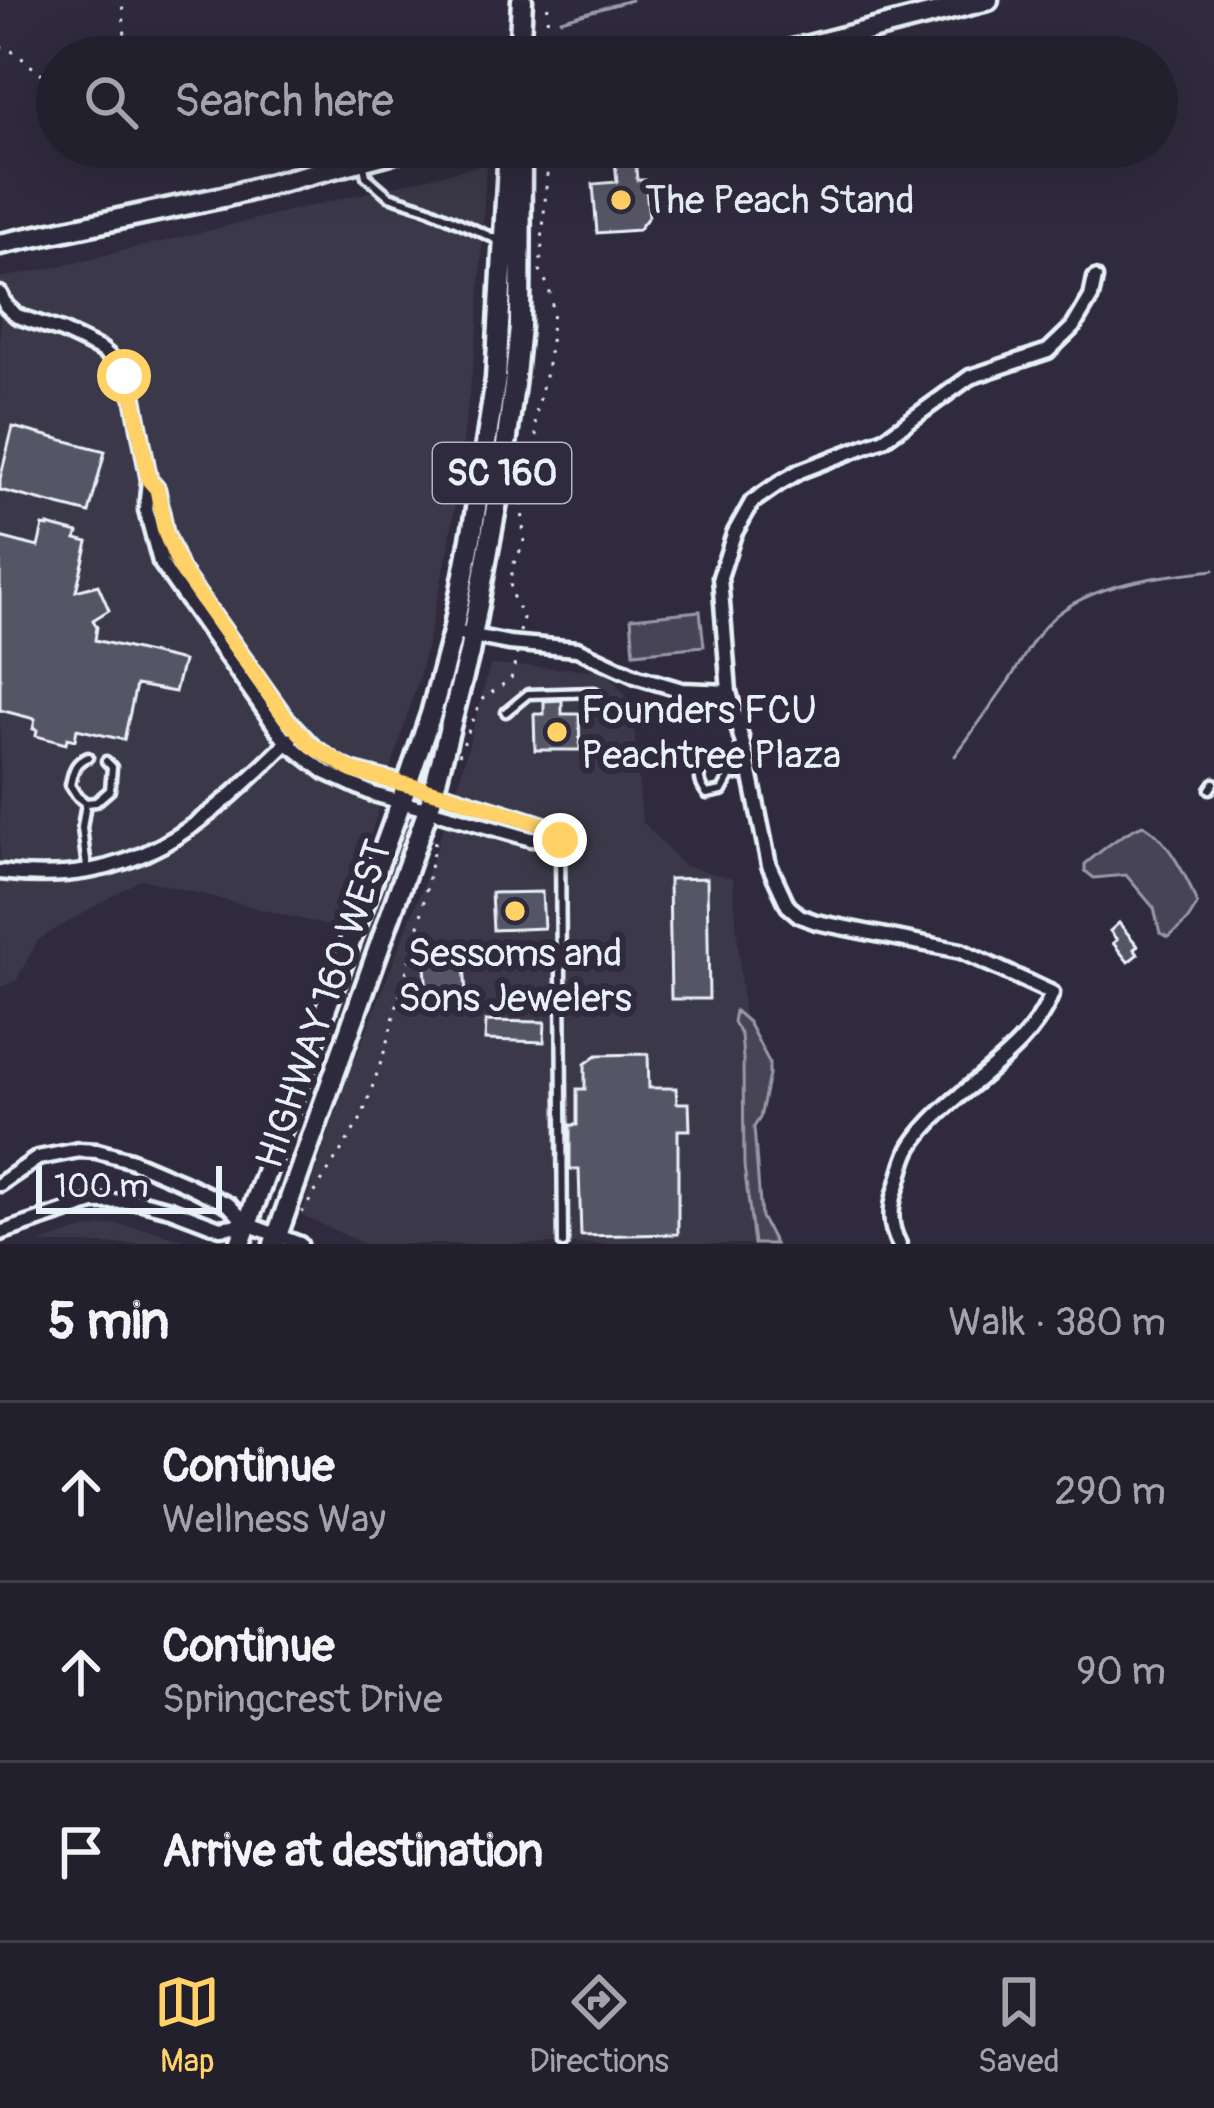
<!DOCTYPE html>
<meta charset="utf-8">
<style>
body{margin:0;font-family:Pangolin,sans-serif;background:#2f2d3a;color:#f1f3f6}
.scale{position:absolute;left:36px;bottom:30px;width:186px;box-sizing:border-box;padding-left:12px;border:6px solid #e8f1f8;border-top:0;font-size:33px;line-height:42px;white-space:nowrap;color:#e8f1f8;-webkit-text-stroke:9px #2f2a3d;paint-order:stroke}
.stop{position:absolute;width:36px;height:36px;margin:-27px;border:9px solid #ffd166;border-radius:50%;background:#fff}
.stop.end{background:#ffd166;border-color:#fff;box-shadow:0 3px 12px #0008}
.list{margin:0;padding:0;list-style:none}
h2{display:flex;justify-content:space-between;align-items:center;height:156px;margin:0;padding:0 48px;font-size:51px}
h2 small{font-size:39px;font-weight:400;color:#a3a3aa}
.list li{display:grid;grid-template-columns:78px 1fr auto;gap:36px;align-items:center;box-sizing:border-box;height:180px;padding:0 48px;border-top:3px solid #403e4a}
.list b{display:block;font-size:45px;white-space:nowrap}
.list p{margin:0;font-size:39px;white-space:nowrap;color:#a3a3aa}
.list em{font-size:39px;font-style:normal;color:#a3a3aa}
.icon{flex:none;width:66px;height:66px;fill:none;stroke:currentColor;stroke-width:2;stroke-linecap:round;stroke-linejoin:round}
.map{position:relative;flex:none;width:1214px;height:1244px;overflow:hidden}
.search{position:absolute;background:#23202e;box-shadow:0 12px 48px #0002;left:36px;right:36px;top:36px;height:132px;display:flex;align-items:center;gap:30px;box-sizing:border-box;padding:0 42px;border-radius:66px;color:#a3a3aa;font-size:45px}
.sheet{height:696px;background:#23202e}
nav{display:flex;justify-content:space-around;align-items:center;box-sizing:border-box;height:168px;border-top:3px solid #403e4a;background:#23202e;font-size:33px;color:#a3a3aa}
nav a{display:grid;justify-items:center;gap:6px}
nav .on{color:#ffd166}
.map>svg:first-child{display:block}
.built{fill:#3b3749}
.green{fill:#464455;stroke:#979aa6;stroke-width:3}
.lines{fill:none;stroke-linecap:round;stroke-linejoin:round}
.stream{stroke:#9c9fab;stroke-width:3}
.building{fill:#575565;stroke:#e8f1f8;stroke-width:3}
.lane-casing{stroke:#e8f1f8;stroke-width:15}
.street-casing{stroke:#e8f1f8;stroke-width:21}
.primary-casing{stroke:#e8f1f8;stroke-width:27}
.path{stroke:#e8f1f8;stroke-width:3;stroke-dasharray:3 9;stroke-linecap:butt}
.lane{stroke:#2f2a3d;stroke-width:6}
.street{stroke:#2f2a3d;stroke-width:12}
.primary{stroke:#2f2a3d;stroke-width:18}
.route{stroke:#ffd166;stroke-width:15}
.poi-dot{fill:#ffd166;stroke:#2f2a3d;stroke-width:4.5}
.labels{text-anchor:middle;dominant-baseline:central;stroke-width:12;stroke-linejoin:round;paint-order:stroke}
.shield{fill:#2f2a3d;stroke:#b0b5c0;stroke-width:3}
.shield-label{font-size:36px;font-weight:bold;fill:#e8f1f8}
.poi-label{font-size:39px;fill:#e8f1f8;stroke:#2f2a3d;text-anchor:start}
.street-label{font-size:39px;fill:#e8f1f8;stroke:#2f2a3d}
</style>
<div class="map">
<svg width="1214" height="1244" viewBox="0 0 1214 1244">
<rect width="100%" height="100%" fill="#2f2a3d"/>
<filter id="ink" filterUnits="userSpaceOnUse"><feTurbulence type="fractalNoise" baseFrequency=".00833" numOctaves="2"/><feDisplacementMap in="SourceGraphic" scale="24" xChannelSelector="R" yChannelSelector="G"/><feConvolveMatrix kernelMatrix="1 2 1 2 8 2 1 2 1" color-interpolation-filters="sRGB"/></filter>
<g filter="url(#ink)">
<path class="built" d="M486 164 478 327 449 548 419 678 370 837 336 928 141 879 38 940 16 981 0 987V278L51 268Z
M490 665 605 670 632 703 642 821 684 866 733 878 761 1244H364L301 1215 347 1080 421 891 457 788Z
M115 1224 152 1230 196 1244H38L79 1230Z"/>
<path class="green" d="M700 611 704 646 634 653 631 618Z
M1143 825C1166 836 1190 881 1197 905L1187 921 1169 937 1160 933 1154 908 1126 875 1094 878 1085 871V864C1102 850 1122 833 1143 825Z
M735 1011 748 1022 769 1062V1075L760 1118 754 1127 761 1217 775 1244H754L744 1166 743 1058 741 1035 733 1022Z"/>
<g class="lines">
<path class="stream" d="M561 20 631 0
M431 57 490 41
M955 756C973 731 992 705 1010 679 1024 658 1034 635 1053 618 1091 583 1165 575 1214 570"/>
</g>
<path class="building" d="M634 147 637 180H645L649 216 638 230 597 233 593 184 617 182 614 149Z
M13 427 105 451 89 513 0 490V479Z
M48 525 78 533 76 539 88 542 76 591 98 585 109 610 93 620 97 627 95 640 183 661 175 692 136 685 124 740 77 729 75 740 67 738 66 744 36 736 37 730 33 729 35 719 0 710V537L38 547 43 526 48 527Z
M562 700V714H579L580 750H535L534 714H544V701Z
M707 878 709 999H671L669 879Z
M542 892 544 928 493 930 491 893Z
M1119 923 1138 946 1134 949 1138 954 1128 962 1113 943 1117 940 1110 931Z
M463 947 466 994 427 996 424 949Z
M486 1021 545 1022 544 1042 485 1040Z
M648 1054 649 1088H676L677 1103H689L690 1130H678V1234L581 1236 579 1169H570V1125H577V1089H585V1064L597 1055Z"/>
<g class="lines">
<defs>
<path id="lane" d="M364 166 366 176 389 196 427 208 500 241
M158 532 166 555 173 563
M506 712 528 694 595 692 608 707
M730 776 722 791 707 794C696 781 697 761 715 758L730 776 750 774
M1210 789 1214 783
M86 803 77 796 70 785C73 772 74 762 88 757
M560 839 563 1244
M87 868 82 828 86 803 96 802 110 790 112 767 106 761"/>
<path id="street" d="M0 294 6 306 17 316 62 331 102 350 117 363 133 395 149 480 146 510 160 562 287 743 325 772 373 794 531 839 560 840
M149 480 157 489 165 532 180 569 285 717 311 745 336 763 353 771 451 796 559 830
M453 632 509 643 577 649 638 677 682 690 729 692
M0 872C135 889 201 827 291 739
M0 1184 38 1158 79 1150 97 1151 130 1160 184 1183 229 1205 247 1224 300 1244
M0 1233 93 1202 138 1201 170 1209 220 1228 247 1224
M899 1244C889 1226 890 1209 896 1190 901 1176 904 1157 912 1145 951 1087 1026 1061 1052 993L961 951 816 922 800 916 788 906 769 865 749 767 729 692 720 577 734 534 752 502 778 484 800 471 884 439 970 377 1048 351 1073 327 1091 297 1095 278"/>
<path id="primary" d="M519 57 522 0
M765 57 988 0
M0 244 223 197 414 147
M240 1244 401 802 431 714 453 632 473 528 496 379 509 147
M274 1244 431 801 469 653 502 475 514 385 520 327 521 162 518 147"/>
</defs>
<use href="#lane" class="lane-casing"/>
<use href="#street" class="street-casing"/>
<use href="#primary" class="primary-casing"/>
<path class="path" d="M0 47C23 51 33 76 57 79
M120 57 125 36 122 0
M546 57 548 0
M520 632 523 618 510 591 513 565 524 543 522 504 537 452 535 418 548 364 553 310 549 288 540 270 547 175 550 160 558 147
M459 755 481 700 511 679 517 654
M302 1213 362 1117 383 1056 420 922 436 836"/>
<use href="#lane" class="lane"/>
<use href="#street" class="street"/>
<use href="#primary" class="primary"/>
</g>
</g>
<g class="lines" filter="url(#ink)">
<path class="route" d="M124 376 133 395 149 480 157 489 165 532 180 568 285 717 311 745 353 771 451 796 559 830 560 840"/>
</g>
<g class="poi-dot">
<circle cx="621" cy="200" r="12"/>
<circle cx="557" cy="732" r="12"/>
<circle cx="515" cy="911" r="12"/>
</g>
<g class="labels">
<rect class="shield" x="433" y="443" width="138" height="60" rx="9"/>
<g class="shield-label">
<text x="502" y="473">SC 160</text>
</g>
<g class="poi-label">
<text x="645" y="200">The Peach Stand</text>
<text x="581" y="710">Founders FCU<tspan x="581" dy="45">Peachtree Plaza</tspan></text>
<text x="515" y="953" text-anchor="middle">Sessoms and<tspan x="515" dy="45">Sons Jewelers</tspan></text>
</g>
<g class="street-label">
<text transform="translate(324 1004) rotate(-71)">HIGHWAY 160 WEST</text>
</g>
</g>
</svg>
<div class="scale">100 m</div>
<div class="stop" style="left:124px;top:376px"></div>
<div class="stop end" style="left:560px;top:840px"></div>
<div class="search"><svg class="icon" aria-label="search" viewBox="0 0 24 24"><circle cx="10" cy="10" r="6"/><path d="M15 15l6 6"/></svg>Search here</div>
</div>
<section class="sheet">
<h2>5 min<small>Walk · 380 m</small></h2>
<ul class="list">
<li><svg class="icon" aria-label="ahead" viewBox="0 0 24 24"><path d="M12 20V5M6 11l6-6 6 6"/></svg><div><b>Continue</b><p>Wellness Way</p></div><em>290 m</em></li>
<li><svg class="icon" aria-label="ahead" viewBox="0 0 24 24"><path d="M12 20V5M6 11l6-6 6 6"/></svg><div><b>Continue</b><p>Springcrest Drive</p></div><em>90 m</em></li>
<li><svg class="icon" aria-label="arrive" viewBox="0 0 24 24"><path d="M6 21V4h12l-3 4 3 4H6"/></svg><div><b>Arrive at destination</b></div></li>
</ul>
</section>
<nav>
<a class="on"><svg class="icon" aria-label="map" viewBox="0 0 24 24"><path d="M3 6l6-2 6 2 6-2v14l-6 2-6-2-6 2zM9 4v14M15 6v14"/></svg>Map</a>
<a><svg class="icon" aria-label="directions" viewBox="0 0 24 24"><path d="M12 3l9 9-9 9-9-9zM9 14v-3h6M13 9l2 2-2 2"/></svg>Directions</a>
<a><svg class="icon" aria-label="saved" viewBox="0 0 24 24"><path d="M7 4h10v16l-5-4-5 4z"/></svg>Saved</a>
</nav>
